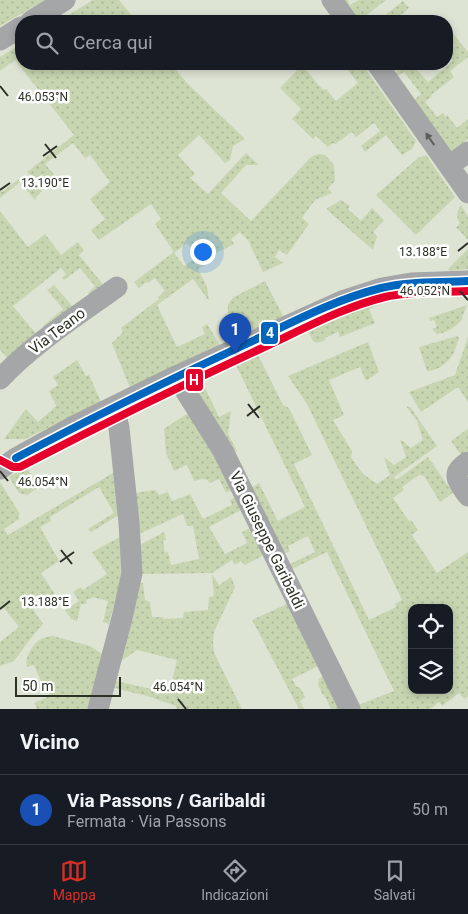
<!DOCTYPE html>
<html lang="it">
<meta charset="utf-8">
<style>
body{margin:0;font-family:Roboto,sans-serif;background:#20242c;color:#f1f3f6}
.controls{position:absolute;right:15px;bottom:15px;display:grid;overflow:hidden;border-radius:10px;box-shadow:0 2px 8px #0003}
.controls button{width:45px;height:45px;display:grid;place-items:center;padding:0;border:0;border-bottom:1px solid #363941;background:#171b24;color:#f1f3f6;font:25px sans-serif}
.scale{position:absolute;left:15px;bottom:12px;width:106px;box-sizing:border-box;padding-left:5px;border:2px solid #2c3025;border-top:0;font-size:14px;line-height:18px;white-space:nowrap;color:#2c3025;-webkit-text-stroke:4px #fff;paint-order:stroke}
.you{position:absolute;left:202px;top:251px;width:18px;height:18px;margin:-12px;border:4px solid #fff;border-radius:50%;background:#1a73e8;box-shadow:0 0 0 8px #1a73e833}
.badge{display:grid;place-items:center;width:32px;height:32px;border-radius:50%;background:#d93025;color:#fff;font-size:16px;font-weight:700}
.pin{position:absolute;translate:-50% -41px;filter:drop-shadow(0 1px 2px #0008)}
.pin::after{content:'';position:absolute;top:26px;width:18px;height:15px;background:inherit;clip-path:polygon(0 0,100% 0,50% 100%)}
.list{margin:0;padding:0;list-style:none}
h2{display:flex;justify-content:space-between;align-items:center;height:65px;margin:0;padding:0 20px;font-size:21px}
h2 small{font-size:16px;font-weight:400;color:#9ea1a6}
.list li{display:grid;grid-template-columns:32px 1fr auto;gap:15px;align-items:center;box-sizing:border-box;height:70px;padding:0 20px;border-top:1px solid #363941}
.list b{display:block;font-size:19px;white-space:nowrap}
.list p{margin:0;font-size:16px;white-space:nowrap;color:#9ea1a6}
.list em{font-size:16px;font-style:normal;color:#9ea1a6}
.icon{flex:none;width:28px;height:28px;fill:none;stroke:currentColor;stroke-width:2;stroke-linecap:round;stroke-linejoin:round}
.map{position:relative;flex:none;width:468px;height:709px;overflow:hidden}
.search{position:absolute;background:#171b24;box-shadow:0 2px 8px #0003;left:15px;right:15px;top:15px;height:55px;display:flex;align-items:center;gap:12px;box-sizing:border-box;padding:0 18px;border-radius:20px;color:#9ea1a6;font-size:19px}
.sheet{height:135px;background:#171b24}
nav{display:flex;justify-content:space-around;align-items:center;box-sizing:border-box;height:70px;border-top:1px solid #363941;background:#171b24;font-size:14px;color:#9ea1a6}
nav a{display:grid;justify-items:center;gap:2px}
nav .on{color:#d93025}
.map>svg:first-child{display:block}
.grass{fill:url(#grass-dots);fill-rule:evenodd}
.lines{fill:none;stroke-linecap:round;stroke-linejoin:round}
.minor{stroke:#a5a6a7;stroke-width:21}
.bus-1-casing{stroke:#fff;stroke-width:11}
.bus-2-casing{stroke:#fff;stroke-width:11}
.bus-1{stroke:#0065bd;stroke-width:8}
.bus-2{stroke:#e4002b;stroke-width:8}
.oneway{fill:#5c5f59}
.ticks{fill:none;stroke:#2c3025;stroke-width:2}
.labels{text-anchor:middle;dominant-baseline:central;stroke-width:5;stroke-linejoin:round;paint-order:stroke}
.street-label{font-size:15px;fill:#2c3025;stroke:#fff}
.ticks-label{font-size:12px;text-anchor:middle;fill:#2c3025;stroke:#fff;stroke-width:5;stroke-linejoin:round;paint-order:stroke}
.line-badge{stroke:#fff;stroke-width:2}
.badge-label{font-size:14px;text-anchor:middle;font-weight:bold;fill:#fff}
</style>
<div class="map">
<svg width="468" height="709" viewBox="0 0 468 709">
<defs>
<pattern id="grass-dots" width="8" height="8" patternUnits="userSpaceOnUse" patternTransform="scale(1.25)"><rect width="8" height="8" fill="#c7d5b1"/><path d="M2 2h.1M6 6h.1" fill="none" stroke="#abb798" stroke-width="1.8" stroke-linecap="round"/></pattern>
</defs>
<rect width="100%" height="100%" fill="#dee4d4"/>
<path class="grass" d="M0 0H45L0 26Z
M93 0H119L136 21H59Z
M341 0H348L350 5 359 0H386L359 21H356Z
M403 1 409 8 394 21H378Z
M447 26 468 52V57L450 71 454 77 431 95 432 96 425 102 437 117 443 113 446 117 447 115 457 128 468 119V139L449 154 413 101 421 94 404 72 396 77 397 67 401 64H416L418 67 416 69 428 82 453 61 447 53Z
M21 44V64H171L187 83 245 139 233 146 230 160 225 163 199 135 178 155 195 174 190 178 208 194 246 153 259 165H246L221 193 251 221 310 158 315 155 320 154 325 155 334 165 335 181 328 188 332 193 315 200 302 218 309 224 287 255 279 250 275 257 283 263 263 272 248 240 240 232 231 239 234 244 216 253 213 261 198 269 207 287 209 301 193 279 157 305 177 347 205 334 202 327 207 324 220 345 130 388 112 343 123 332 121 328 159 299 158 297 165 291 155 278 148 283 146 282 139 288 134 282 174 252 155 224 161 219 151 204 99 240 91 230 105 219 90 199 110 182 90 155 85 158 73 143 45 164 60 182 50 184 46 187 38 178 29 174 27 172 74 135 15 60 0 71V57ZM187 243 198 256 184 266 174 253Z
M343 64H362L416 141 412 149 402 155 386 135 365 152 361 146 380 131 374 123 356 137 352 132 335 144 333 143 328 147 316 136 313 139 292 119 301 109 280 88 302 65 323 90 326 89 336 101 358 83Z
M426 155 455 197 416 235 376 195 418 158Z
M24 175 27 179 35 182 43 190 37 196 35 200 20 182 0 198V190L2 192Z
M341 200 350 206 348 209 361 221 372 208 384 220 373 232 377 236 373 250 326 209Z
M461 205 468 217V240L456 227 460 224C456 216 456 212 461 205Z
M0 211 28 247 45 234 61 255 78 242 84 250 79 255 105 287 92 297 88 293 95 286 80 268 64 280 62 278 66 274 61 268 13 306 38 336 10 361 0 350Z
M468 249V269L450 271 448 269Z
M265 281 283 316 241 336C233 325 220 308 234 297Z
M54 285 74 308 45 329 43 326 63 309 47 290Z
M385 297 387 300 369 309 375 323 340 337 338 332 325 338V340C321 342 317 344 313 341L306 327 363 303Z
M467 305 462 317 463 318C458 326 447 333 437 334L432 329 437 327 434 320 430 321 429 318Z
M457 336 459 338C457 343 456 349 453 354 449 363 437 371 427 371L419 347Z
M468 337V402L458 387 421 412 409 392 455 375Z
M368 342 379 372 366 381 360 367 329 380 344 415 333 420 352 451 351 457 362 473 377 484 390 475 384 457 394 465 406 457 400 439 411 448 423 440 417 421 406 406 411 408 437 446 394 477 396 480 428 457 453 493 440 502 424 476 419 475 402 487 404 490 393 498 409 521 411 520 418 530 412 535 437 573 468 552V696L464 699 459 693 442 706 439 702 430 709H358L356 706 394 691 327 552 290 570 288 565 315 552 308 536 288 546 290 551 283 554 251 488 259 483 278 521 305 507 234 361 254 352 257 353 283 405 289 408 312 455 294 464 369 620 396 607 395 604 402 600 307 404 288 376ZM412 608H449V690H412Z
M77 360 86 376 89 375 101 402 25 439H4L26 409 38 422 56 406 49 391 58 385 53 377Z
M203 384 219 417 231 411 228 434 237 451 232 454 193 389Z
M188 413 213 454 231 490 226 493 219 479 210 483 207 480 203 479 194 481 187 465 174 471 166 453 164 429Z
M468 429V451L461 455 451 441Z
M26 466 39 487 27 495 19 493 9 477Z
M118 470 119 515 91 532 88 529 114 513 99 487 50 517 51 521 40 527 59 561 41 573 56 596 43 605 36 595 27 601 43 624 31 638 14 661 0 666V642L19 627 4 608 0 611V482L20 514 18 516 19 519 4 529 8 535Z
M155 490 159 495 168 492 172 501 190 494 203 519 232 505 230 500 235 497 241 510 209 527 225 554 247 543 242 532 250 528 264 555 245 565 241 561 235 565 232 560 212 573 140 574 138 546 164 532 166 540 163 541 165 553 168 552 171 565 199 559 193 526H187L183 514 139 534 135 493Z
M120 537 123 570 109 624 103 622 108 601 92 597 91 599H87L86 604H81L77 621 71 619 65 610 79 601 73 592 81 587 83 590 107 574 92 552Z
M212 574 219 585 231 577 235 587 214 632 213 642 214 652 219 663 242 709H177L176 706 147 696 110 687 112 680 169 693 177 660 137 650 118 663 138 583H143L145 600 150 602 152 617H162L164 619 183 618 184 612 208 610 209 597 214 596Z
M287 604 318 666 292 679 296 686 301 689 305 697 300 701 304 709H299L252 620Z
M53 636 90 646 102 654 87 709H37L34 703 50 696 46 685 43 686 34 665 27 667C24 658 33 643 41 639 44 637 49 637 53 636Z
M323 676 339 709H331L324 695H323L318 685 319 679Z"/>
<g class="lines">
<path class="minor" d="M332 0 347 21
M31 21 65 0
M0 40 21 27
M377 64 468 193
M449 166 468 152
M176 376 223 451 350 709
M0 379C34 343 77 316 117 287
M468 462C449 474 458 481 468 496
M0 469 16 458 74 426 176 376 342 301 382 288 411 283 468 281
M98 709 122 618 132 573 129 523 119 428 114 407"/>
<defs>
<path id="bus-1" d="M16 458C91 418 167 381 244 345 289 324 333 300 381 288 409 281 439 283 468 281"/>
<path id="bus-2" d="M0 460 13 467H20C99 426 178 387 258 350 300 331 340 308 385 297 412 291 440 293 468 291"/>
</defs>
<use href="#bus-1" class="bus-1-casing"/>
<use href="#bus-2" class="bus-2-casing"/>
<use href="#bus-1" class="bus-1"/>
<use href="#bus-2" class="bus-2"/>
</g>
<defs><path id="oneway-solid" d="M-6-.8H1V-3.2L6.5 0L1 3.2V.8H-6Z" transform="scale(1.25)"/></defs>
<use class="oneway" href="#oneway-solid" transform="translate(430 139) rotate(-125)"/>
<path class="ticks" d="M0 86 8 96M45 144 56 158M43 156 57 146M0 190 10 183M458 251 468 243M460 291 468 300M248 404 259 418M247 416 260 406M0 471 8 481M61 550 72 564M60 562 74 552M0 609 10 601M178 699 186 709"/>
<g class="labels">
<g class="street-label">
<text transform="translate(57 331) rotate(-37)">Via Teano</text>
<text transform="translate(267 540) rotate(64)">Via Giuseppe Garibaldi</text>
</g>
</g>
<g class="ticks-label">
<text x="43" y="101">46.053°N</text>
<text x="45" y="187">13.190°E</text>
<text x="423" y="256">13.188°E</text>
<text x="425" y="295">46.052°N</text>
<text x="43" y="486">46.054°N</text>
<text x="45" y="606">13.188°E</text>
<text x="178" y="691">46.054°N</text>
</g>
<g class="line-badge">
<rect x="260" y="321" width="19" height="24" rx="5" fill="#0065bd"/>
<rect x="185" y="368" width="19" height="24" rx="5" fill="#e4002b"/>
</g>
<g class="badge-label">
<text x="270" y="338">4</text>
<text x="194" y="385">H</text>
</g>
</svg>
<div class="controls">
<button><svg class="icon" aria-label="locate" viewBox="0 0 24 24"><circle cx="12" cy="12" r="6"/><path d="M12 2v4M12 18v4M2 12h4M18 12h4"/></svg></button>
<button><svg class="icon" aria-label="layers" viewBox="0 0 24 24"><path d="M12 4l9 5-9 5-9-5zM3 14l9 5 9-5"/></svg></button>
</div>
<div class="scale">50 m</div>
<div class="you"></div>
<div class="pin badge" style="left:235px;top:354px;background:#1a4fb4">1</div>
<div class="search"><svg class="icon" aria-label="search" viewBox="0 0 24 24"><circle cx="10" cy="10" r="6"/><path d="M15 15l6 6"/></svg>Cerca qui</div>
</div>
<section class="sheet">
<h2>Vicino<small></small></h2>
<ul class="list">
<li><span class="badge" style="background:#1a4fb4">1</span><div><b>Via Passons / Garibaldi</b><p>Fermata · Via Passons</p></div><em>50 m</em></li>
</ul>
</section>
<nav>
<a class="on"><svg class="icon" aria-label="map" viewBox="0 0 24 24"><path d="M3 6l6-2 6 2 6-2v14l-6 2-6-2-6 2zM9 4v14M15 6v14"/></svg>Mappa</a>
<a><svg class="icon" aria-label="directions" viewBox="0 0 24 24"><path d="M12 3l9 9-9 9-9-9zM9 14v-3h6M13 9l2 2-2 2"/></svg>Indicazioni</a>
<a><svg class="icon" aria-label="saved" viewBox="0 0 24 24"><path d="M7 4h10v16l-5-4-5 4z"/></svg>Salvati</a>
</nav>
